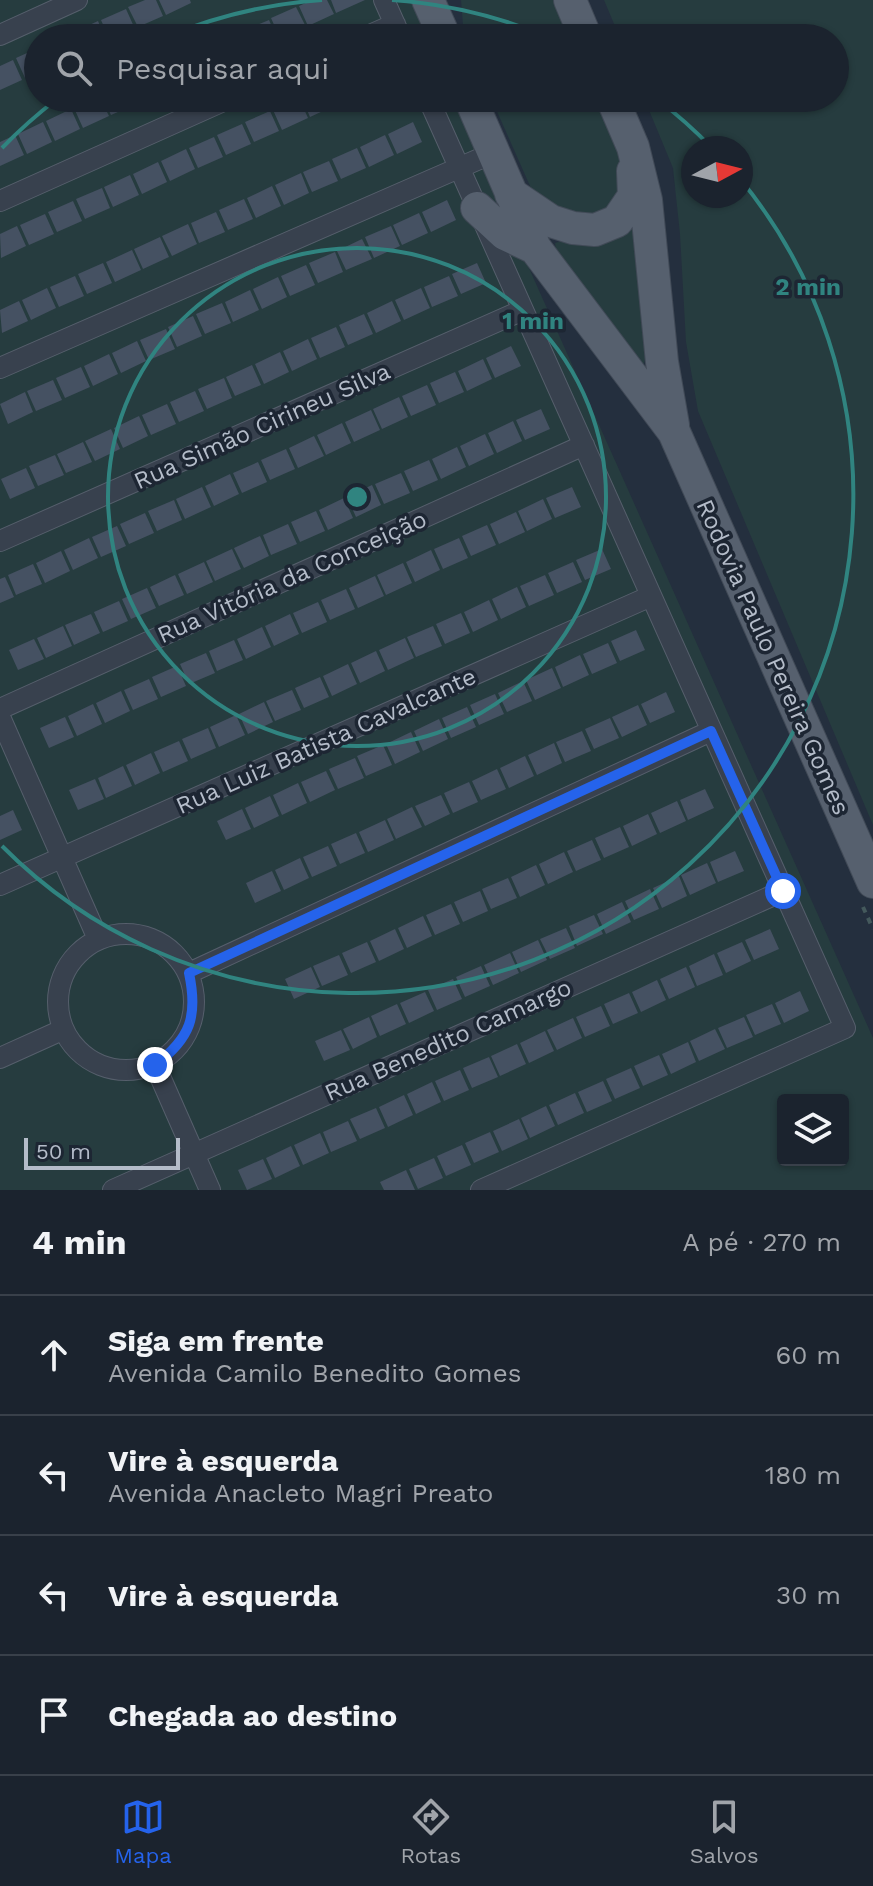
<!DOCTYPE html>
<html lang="pt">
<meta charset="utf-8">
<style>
body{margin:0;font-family:"Work Sans",sans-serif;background:#282f3a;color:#f1f3f6}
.controls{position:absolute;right:24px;bottom:24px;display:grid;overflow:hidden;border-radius:8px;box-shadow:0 2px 6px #0004}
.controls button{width:72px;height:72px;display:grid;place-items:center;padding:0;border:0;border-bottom:2px solid #39404a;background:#1b232e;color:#f1f3f6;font:40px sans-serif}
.compass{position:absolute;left:681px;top:136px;width:72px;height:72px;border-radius:50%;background:#1b232e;box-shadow:0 2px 6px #0004;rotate:83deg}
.scale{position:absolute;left:24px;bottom:20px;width:156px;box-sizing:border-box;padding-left:8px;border:4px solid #b4bcc9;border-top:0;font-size:22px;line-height:28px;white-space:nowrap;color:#b4bcc9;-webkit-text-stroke:6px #1d2633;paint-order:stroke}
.stop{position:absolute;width:24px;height:24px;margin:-18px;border:6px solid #2563eb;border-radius:50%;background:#fff}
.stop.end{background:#2563eb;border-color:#fff;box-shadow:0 2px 8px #0008}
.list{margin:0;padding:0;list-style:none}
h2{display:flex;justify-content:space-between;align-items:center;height:104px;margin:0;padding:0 32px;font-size:34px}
h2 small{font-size:26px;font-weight:400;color:#a0a4aa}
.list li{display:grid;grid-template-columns:52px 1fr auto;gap:24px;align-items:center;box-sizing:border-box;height:120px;padding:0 32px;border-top:2px solid #39404a}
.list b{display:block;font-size:30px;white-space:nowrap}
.list p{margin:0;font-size:26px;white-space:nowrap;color:#a0a4aa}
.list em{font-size:26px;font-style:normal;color:#a0a4aa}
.icon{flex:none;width:44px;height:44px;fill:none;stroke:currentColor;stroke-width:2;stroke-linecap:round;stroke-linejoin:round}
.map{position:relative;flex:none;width:873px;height:1190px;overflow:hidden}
.search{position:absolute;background:#1b232e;box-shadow:0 2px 6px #0004;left:24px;right:24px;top:24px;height:88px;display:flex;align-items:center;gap:20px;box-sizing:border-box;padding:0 28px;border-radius:44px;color:#a0a4aa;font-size:30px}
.sheet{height:584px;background:#1b232e}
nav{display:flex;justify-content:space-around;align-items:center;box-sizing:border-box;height:112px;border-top:2px solid #39404a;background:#1b232e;font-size:22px;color:#a0a4aa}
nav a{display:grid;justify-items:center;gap:4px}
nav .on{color:#2563eb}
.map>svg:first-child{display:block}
.green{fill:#263c3f;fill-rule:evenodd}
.building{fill:#455162}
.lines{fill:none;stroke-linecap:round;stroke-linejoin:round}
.street-casing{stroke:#565f6c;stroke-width:22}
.primary-casing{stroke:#414a57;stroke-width:34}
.path{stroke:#44595c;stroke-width:4;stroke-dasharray:6 6;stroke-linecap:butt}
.street{stroke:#38414e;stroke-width:20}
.primary{stroke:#56606e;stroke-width:32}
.route{stroke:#2563eb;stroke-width:10}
.ring{fill:none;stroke:#308480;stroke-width:4}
.labels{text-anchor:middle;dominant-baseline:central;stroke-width:7;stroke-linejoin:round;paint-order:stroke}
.street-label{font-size:24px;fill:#b4bcc9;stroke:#1d2633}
.centre{fill:#308480;stroke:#1d2633;stroke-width:4}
.ring-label{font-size:24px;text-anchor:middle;font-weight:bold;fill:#308480;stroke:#1d2633;stroke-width:7;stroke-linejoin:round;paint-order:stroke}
</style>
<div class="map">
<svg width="873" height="1190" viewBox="0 0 873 1190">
<rect width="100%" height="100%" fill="#242f3e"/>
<path class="green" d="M0 0H410L427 38H38V98H453L873 1038V1190H0ZM783 1100H843V1160H783Z
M461 0H557L574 38H464Z
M604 0H873V825L698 411 686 342 680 234 673 168 644 98H835V38H620ZM741 148V196H693V148Z
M491 98H600C605 113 625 156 624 169 619 231 562 222 530 186Z
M640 218 646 355 644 364 637 359 556 251 555 243Z"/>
<path class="building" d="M145 0H156L163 16 138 27 128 7Z
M159 0H190L191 3 166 15Z
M312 0H327L334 14 308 26 299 6Z
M331 0H365L336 13Z
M296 7 306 27 280 38 271 18Z
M126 9 135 29 109 38 101 20Z
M269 20 277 38H246L243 31Z
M98 21 105 38H75L72 33Z
M38 48V73L25 78 16 58Z
M13 60 22 80 0 90V66Z
M96 98H100L109 116 83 128 74 108Z
M103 98H134L136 104 111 115Z
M299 98 308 118 282 130 273 110Z
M302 98H332L336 105 310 117Z
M71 109 80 129 55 141 46 121Z
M270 111 279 131 254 142 245 122Z
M43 122 52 142 27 154 18 134Z
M413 122 422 142 397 154 388 134Z
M242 124 251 144 226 155 217 135Z
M15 135 24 155 0 166V142Z
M385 135 394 155 369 167 360 147Z
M214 137 223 157 198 168 189 148Z
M357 148 366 168 341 179 332 159Z
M186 149 195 169 170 181 161 161Z
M329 161 338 181 312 192 303 172Z
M158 162 167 182 142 194 133 174Z
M301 173 309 193 284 205 275 185Z
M130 175 139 195 113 207 104 187Z
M272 186 281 206 256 218 247 198Z
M102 188 110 208 85 219 76 199Z
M244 199 253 219 228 230 219 210Z
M447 200 456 220 431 232 422 212Z
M73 201 82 221 57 232 48 212Z
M216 212 225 232 199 243 191 223Z
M419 213 428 233 402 245 393 225Z
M45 214 54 234 29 245 20 225Z
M188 224 197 244 172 256 162 236Z
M17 226 26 246 1 258 0 234Z
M391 226 400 246 374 258 365 237Z
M160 237 169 257 143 269 134 249Z
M362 239 372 259 346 270 337 251Z
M132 250 141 270 115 282 106 262Z
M335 252 343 272 318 283 309 263Z
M103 263 112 283 87 294 78 274Z
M477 263 486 283 461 294 452 274Z
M306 265 315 285 290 296 281 276Z
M75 276 84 296 59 307 50 287Z
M449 276 458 296 432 307 424 287Z
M278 277 287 297 262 309 253 289Z
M47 288 56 308 31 320 22 300Z
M421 288 430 308 404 320 395 300Z
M250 290 259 310 233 322 225 302Z
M19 301 28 321 2 333 0 310Z
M392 301 401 321 376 333 367 313Z
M222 303 231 323 205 334 196 314Z
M364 314 373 334 348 345 339 325Z
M193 316 202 336 177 347 168 327Z
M336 327 345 347 320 358 311 338Z
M166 329 175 349 149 360 140 340Z
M308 339 317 359 292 371 283 351Z
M137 341 146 361 121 373 112 353Z
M511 346 521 366 495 378 486 358Z
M280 352 289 372 264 384 255 364Z
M109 354 118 374 93 386 84 366Z
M483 359 492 379 467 391 458 371Z
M252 365 261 385 235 396 226 377Z
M81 367 90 387 65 398 56 378Z
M455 372 464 392 439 403 430 383Z
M224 378 232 398 207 409 198 389Z
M53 380 62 400 36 411 27 391Z
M427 385 436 405 411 416 402 396Z
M195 391 204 411 179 422 170 402Z
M25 392 33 412 8 424 0 404Z
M399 397 408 417 382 429 373 409Z
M167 404 176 424 151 435 142 415Z
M541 409 550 429 525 440 516 420Z
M371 410 380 430 354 442 345 422Z
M139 416 148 436 123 448 114 428Z
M513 421 522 441 497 453 488 433Z
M342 423 351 443 326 455 317 435Z
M111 429 120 449 95 461 85 441Z
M485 434 494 454 469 466 460 446Z
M314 436 324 456 298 468 289 448Z
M83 442 92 462 66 473 57 454Z
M457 447 466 467 441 479 432 459Z
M286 449 295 469 270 480 261 460Z
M55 455 64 475 38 486 29 466Z
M429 460 438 480 413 491 404 471Z
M258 462 267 482 242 493 233 473Z
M26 468 35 488 10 499 1 479Z
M401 473 410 493 384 504 375 484Z
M230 474 239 494 214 506 205 486Z
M372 485 381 505 356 517 347 497Z
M202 487 211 507 185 519 176 499Z
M572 487 581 507 555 518 546 498Z
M344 498 353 518 328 530 319 510Z
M543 499 552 519 527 531 518 511Z
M174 500 182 520 157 531 148 511Z
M316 511 325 531 300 542 291 522Z
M516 512 525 532 499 544 490 524Z
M145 513 154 533 129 544 120 524Z
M288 524 297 544 271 555 263 535Z
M487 525 496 545 471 556 462 536Z
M117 526 126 546 101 557 92 537Z
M260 536 269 556 244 568 234 548Z
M89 538 98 558 73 570 64 550Z
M459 538 468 558 443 569 434 549Z
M232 549 241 569 215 581 206 561Z
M602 549 611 569 585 580 576 560Z
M431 550 440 570 415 582 406 562Z
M61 551 70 571 45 583 36 563Z
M204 562 213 582 187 594 178 574Z
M573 562 582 582 557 593 548 573Z
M403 563 412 583 386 595 377 575Z
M33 564 42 584 16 595 8 575Z
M175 575 184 595 159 606 150 587Z
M545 575 554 595 529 606 520 586Z
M375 576 384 596 358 608 349 588Z
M5 577 14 597 0 603V579Z
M517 587 526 607 501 619 492 599Z
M147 588 156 608 131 619 122 599Z
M346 589 355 609 330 620 321 600Z
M489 600 498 620 473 632 464 612Z
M119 601 128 621 103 632 94 612Z
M318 602 327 622 302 633 293 613Z
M461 613 470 633 445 644 436 624Z
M91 614 100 633 74 645 65 625Z
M290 614 299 634 274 646 265 626Z
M63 626 72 646 46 658 37 638Z
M433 626 442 646 416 657 407 637Z
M262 627 271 647 246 659 237 639Z
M636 630 645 650 620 661 611 641Z
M405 638 414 658 388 670 379 650Z
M34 639 44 659 18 670 9 650Z
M234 640 243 660 217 671 209 651Z
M608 643 617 663 592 674 583 654Z
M376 651 385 671 360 683 351 663Z
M206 653 215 673 189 684 180 664Z
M580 655 589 675 563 687 555 667Z
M348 664 357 684 332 696 323 676Z
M177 666 186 686 161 697 152 677Z
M552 668 561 688 535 700 526 680Z
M320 677 329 697 304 708 295 688Z
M149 679 158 699 133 710 124 690Z
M523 681 532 701 507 712 498 693Z
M292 690 301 710 275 721 266 701Z
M121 691 130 711 105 723 96 703Z
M666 692 675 712 650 723 641 704Z
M495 694 504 714 479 725 470 705Z
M264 702 273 722 248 734 239 714Z
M93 704 102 724 77 736 68 716Z
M638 705 647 725 622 737 612 717Z
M467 707 476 727 451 738 442 718Z
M236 715 245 735 219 747 210 727Z
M65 717 74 737 49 748 40 728Z
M610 718 619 738 594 749 585 729Z
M439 719 448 739 423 751 414 731Z
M208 728 216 748 191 759 182 739Z
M582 731 591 751 565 762 556 742Z
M411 732 420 752 395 764 386 744Z
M179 741 188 761 163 772 154 752Z
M554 743 562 763 537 775 528 755Z
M383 745 392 765 366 776 357 756Z
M151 753 160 773 135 785 126 765Z
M525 756 534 776 509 788 500 768Z
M355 758 364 778 338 789 329 769Z
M123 766 132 786 106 798 98 778Z
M497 769 506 789 481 800 472 781Z
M326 771 335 790 310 802 301 782Z
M95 779 104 799 78 810 69 790Z
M469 782 478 802 453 813 444 793Z
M298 783 307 803 282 815 273 795Z
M705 789 714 808 688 820 680 800Z
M441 795 450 814 425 826 415 806Z
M270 796 279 816 254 828 245 808Z
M677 801 686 821 660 833 651 813Z
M412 807 422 827 396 839 387 819Z
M242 809 251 829 226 840 217 821Z
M13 810 22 830 0 840V816Z
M648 814 657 834 632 846 623 826Z
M385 820 394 840 368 852 359 832Z
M620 827 629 847 604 858 595 838Z
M356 833 365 853 340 864 331 844Z
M592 840 601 860 576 871 567 851Z
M328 846 337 866 312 877 303 857Z
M735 851 744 871 718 882 710 862Z
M564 852 573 872 548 884 539 864Z
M300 858 309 878 284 890 275 870Z
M707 863 716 883 690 895 681 875Z
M536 865 545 885 520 897 511 877Z
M272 871 281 891 255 903 246 883Z
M679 876 687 896 662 908 653 888Z
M508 878 517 898 491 909 482 889Z
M650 889 659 909 634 920 625 901Z
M480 891 488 911 463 922 454 902Z
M622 902 631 922 606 934 597 914Z
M451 904 460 924 435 935 426 915Z
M594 915 603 934 577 946 569 926Z
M423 916 432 936 407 948 398 928Z
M566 928 575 948 550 959 540 939Z
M395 929 404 949 379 961 370 941Z
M770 929 779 949 754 960 745 940Z
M538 940 547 960 521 972 512 952Z
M367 942 376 962 351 973 342 953Z
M742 942 751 961 726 973 717 953Z
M510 953 519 973 493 985 484 965Z
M714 954 723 975 697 986 689 966Z
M339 955 348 975 322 986 313 966Z
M481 966 490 986 465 997 456 977Z
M311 967 320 987 294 999 285 979Z
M686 967 695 987 669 999 660 979Z
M453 979 462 999 437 1010 428 990Z
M657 980 666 1000 641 1012 632 992Z
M800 991 809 1011 784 1023 775 1003Z
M425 992 434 1011 409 1023 400 1003Z
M629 993 638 1013 613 1024 604 1004Z
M397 1004 406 1024 380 1036 371 1016Z
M772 1004 781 1024 755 1035 746 1015Z
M601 1006 610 1026 585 1037 576 1017Z
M369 1017 377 1037 353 1049 343 1029Z
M744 1017 753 1037 727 1048 718 1028Z
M573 1018 582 1038 557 1050 547 1030Z
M715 1029 725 1049 699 1061 690 1041Z
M341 1030 350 1050 324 1061 315 1041Z
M545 1031 554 1051 529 1063 520 1043Z
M688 1042 696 1062 671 1074 662 1054Z
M517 1044 526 1064 500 1076 491 1056Z
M659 1055 668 1075 643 1086 634 1066Z
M489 1057 498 1077 472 1088 463 1068Z
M631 1068 640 1088 615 1099 606 1079Z
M460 1070 469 1090 444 1101 435 1081Z
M603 1081 612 1101 587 1112 578 1092Z
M432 1082 441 1102 416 1114 407 1094Z
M575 1093 584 1113 558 1125 549 1105Z
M404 1095 413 1115 388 1127 379 1107Z
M546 1106 555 1126 530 1138 521 1118Z
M376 1108 385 1128 360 1139 350 1119Z
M519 1119 528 1139 502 1151 493 1131Z
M348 1121 357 1141 331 1152 323 1132Z
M490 1132 499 1152 474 1163 465 1143Z
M320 1133 329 1153 303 1165 294 1145Z
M462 1145 471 1165 446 1176 437 1156Z
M291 1146 300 1166 275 1178 266 1158Z
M434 1158 443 1178 418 1189 409 1169Z
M263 1159 272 1179 247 1190 238 1170Z
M406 1170 415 1190H384L380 1182Z"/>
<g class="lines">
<defs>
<path id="street" d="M384 0 401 38
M0 35 77 0
M363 38 395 24
M428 98 845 1028 481 1190
M0 201 230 98
M0 368 493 153
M0 541 523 310
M0 709 584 445
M0 717 98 939
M0 885 651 596
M58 1002a68 68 0 1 1 136 0a68 68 0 1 1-136 0Z
M189 973 711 731
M0 1058 62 1030
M155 1065 210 1190
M113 1190 783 891"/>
<path id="primary" d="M428 0 445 38
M570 0 586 38
M470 98 535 248 674 432 873 882
M612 98 633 147 646 200 662 362 673 425
M511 194 551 221 573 228 595 230 617 221 634 196 633 171
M477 208 505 234 535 248"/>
</defs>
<use href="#street" class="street-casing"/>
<use href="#primary" class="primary-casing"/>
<path class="path" d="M863 907 873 929"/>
<use href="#street" class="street"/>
<use href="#primary" class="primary"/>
</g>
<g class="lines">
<path class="route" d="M155 1065C191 1038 198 1016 189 973L711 731 783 891"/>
</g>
<g class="ring">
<circle cx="357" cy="497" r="249"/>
<path d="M2 148A498 498 0 0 1 57 99M166 37A498 498 0 0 1 322 0M392 0A498 498 0 0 1 548 37M657 99A498 498 0 0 1 712 148M741 180A498 498 0 0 1 2 846"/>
</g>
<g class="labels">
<g class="street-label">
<text transform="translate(262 426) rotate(-24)">Rua Simão Cirineu Silva</text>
<text transform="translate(292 577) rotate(-24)">Rua Vitória da Conceição</text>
<text transform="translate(773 657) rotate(66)">Rodovia Paulo Pereira Gomes</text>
<text transform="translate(326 741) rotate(-24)">Rua Luiz Batista Cavalcante</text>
<text transform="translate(448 1040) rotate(-24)">Rua Benedito Camargo</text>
</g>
</g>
<circle cx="357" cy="497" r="12" class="centre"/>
<g class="ring-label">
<text x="808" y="295">2 min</text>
<text x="533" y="329">1 min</text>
</g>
</svg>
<div class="controls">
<button><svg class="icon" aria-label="layers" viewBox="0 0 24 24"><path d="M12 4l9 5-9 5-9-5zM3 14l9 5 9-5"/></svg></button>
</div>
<svg class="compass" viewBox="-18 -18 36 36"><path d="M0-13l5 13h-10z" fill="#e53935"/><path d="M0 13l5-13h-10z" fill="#a0a4aa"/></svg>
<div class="scale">50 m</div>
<div class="stop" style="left:783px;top:891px"></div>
<div class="stop end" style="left:155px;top:1065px"></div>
<div class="search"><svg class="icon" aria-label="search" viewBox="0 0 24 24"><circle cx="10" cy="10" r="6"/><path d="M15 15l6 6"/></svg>Pesquisar aqui</div>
</div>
<section class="sheet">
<h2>4 min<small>A pé · 270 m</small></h2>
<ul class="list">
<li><svg class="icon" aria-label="ahead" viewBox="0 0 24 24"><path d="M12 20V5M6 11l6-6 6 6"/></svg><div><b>Siga em frente</b><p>Avenida Camilo Benedito Gomes</p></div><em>60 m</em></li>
<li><svg class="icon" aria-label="left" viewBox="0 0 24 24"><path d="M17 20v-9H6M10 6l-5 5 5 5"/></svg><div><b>Vire à esquerda</b><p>Avenida Anacleto Magri Preato</p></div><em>180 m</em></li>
<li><svg class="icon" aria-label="left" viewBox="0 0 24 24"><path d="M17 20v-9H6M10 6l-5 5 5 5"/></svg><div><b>Vire à esquerda</b></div><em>30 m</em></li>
<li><svg class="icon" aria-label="arrive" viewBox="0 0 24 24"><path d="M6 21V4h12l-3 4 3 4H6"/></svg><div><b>Chegada ao destino</b></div></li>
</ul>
</section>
<nav>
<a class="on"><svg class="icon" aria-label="map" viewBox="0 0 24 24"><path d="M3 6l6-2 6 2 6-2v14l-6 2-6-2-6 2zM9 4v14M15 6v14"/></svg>Mapa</a>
<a><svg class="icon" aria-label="directions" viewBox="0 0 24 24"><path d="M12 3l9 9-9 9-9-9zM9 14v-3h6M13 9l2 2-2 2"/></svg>Rotas</a>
<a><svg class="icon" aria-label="saved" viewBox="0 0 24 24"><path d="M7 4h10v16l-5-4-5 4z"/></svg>Salvos</a>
</nav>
